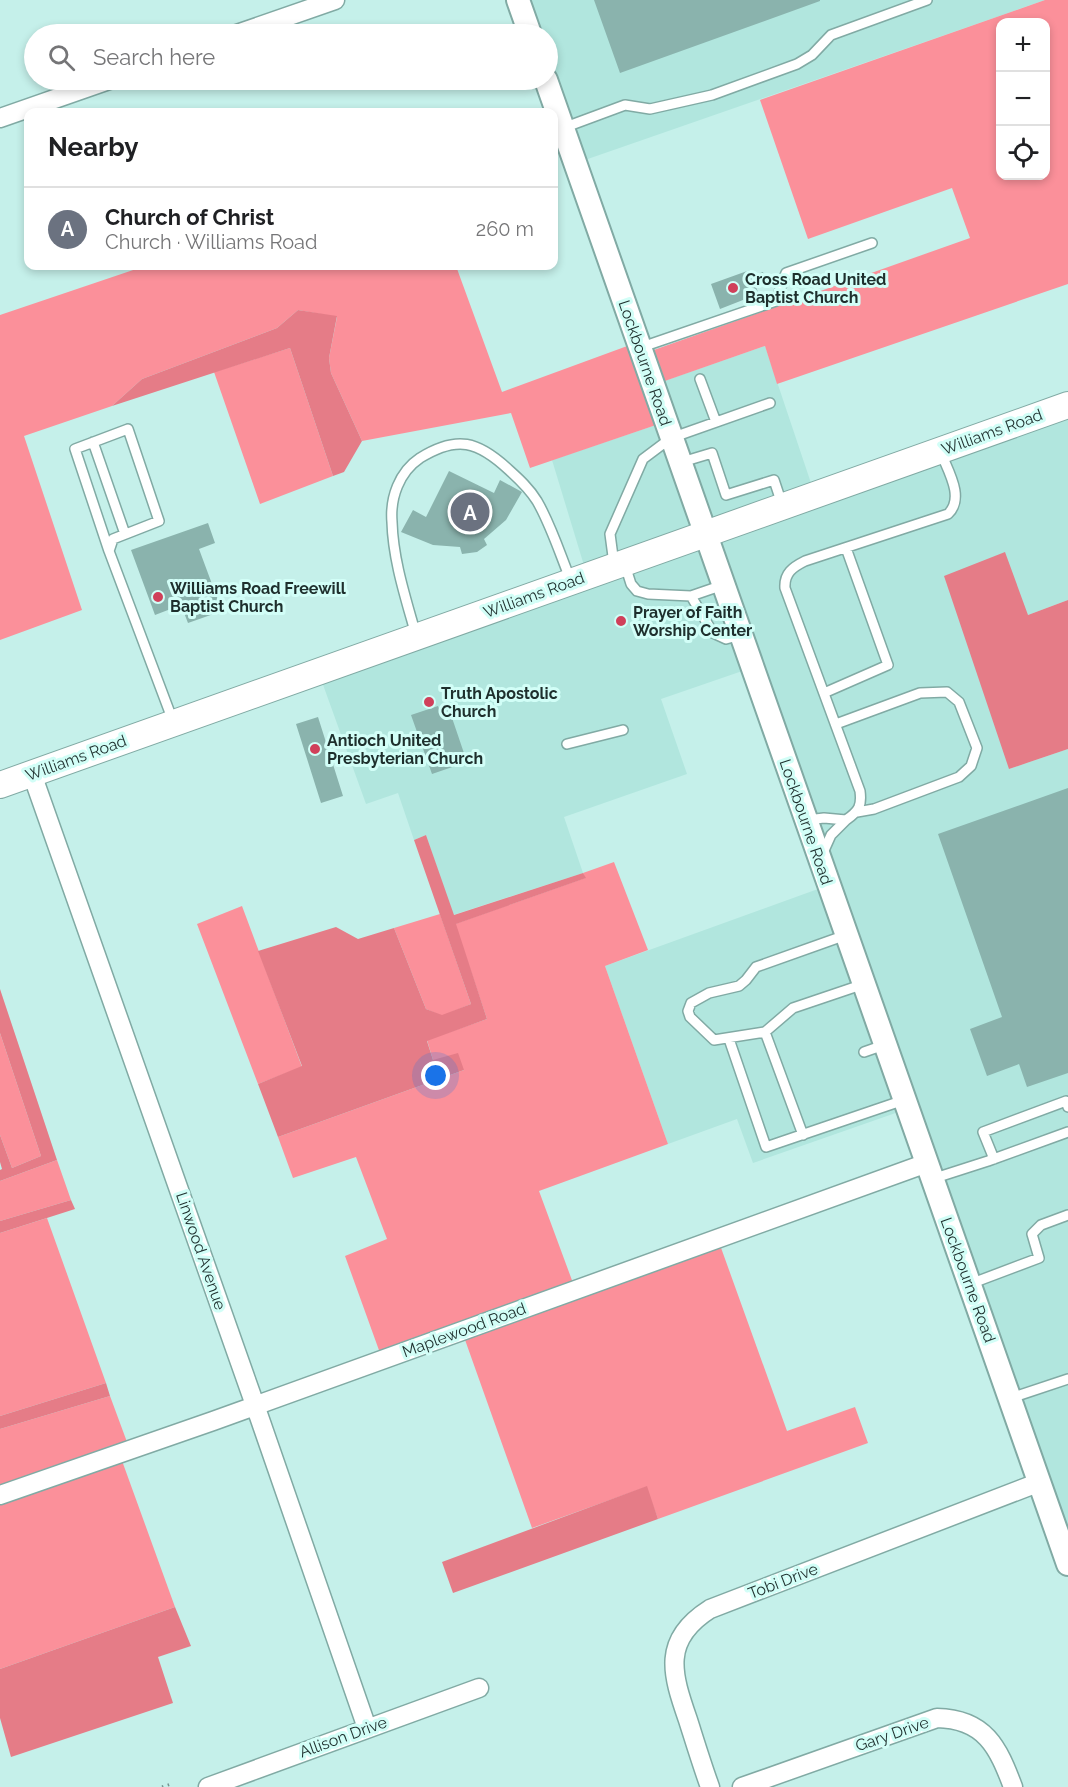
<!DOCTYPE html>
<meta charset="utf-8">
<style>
body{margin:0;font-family:Raleway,sans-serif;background:#f6f6f6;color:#202124}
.controls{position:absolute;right:18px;top:18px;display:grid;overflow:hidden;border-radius:12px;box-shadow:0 3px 9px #0003}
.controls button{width:54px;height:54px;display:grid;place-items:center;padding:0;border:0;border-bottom:2px solid #e0e0e0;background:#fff;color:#202124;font:30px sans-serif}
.you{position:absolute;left:436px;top:1076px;width:21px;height:21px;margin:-15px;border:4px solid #fff;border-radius:50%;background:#1a73e8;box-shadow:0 0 0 9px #1a73e833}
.badge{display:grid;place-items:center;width:39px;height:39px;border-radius:50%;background:#d0405a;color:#fff;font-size:20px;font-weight:700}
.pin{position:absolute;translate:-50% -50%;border:3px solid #fff;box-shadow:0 2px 6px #0006}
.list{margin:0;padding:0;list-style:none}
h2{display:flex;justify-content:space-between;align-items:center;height:78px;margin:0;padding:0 24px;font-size:26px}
h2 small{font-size:20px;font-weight:400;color:#757577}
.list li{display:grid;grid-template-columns:39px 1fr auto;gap:18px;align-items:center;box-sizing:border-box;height:84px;padding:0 24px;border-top:2px solid #e0e0e0}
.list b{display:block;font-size:22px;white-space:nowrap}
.list p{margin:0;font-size:20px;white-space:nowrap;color:#757577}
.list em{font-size:20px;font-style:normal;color:#757577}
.icon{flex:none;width:33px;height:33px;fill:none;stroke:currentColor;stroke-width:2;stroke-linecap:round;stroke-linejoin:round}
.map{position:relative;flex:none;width:1068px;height:1787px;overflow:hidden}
.search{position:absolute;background:#fff;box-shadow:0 3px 9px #0003;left:24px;top:24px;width:534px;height:66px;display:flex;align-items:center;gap:15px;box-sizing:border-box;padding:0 21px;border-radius:33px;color:#757577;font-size:22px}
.panel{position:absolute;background:#fff;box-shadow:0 3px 9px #0003;left:24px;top:108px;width:534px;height:162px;border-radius:12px}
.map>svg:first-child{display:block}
.built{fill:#b1e6de}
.green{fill:#fb909a;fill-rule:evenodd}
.forest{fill:#e57c87}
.building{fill:#8ab3ad}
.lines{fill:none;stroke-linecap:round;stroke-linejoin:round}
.service-casing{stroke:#81aaa4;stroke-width:12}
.minor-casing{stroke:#81aaa4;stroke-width:21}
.tertiary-casing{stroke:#81aaa4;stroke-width:26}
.secondary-casing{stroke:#81aaa4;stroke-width:28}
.path{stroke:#769490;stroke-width:3;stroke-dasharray:1.5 4.5;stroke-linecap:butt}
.service{stroke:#fff;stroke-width:9}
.minor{stroke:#fff;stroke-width:18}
.tertiary{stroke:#fff;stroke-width:22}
.secondary{stroke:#fff;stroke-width:26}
.poi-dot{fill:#d0405a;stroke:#d2fef7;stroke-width:2}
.labels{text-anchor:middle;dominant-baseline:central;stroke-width:6;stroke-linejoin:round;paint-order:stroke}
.poi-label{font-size:16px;font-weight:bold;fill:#1e2f2d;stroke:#d2fef7;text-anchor:start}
.street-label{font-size:16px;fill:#1e2f2d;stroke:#d2fef7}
</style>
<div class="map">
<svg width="1068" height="1787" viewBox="0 0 1068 1787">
<rect width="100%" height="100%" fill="#c5f0ea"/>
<path class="built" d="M527 0H1045L582 161 548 60V34H539Z
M765 346 816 498 1068 411V600L1028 615 1009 769 1068 749V1569L907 1109 753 1163 737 1119 668 1144 605 966 829 885 751 668 661 699 687 774 564 817 583 873 453 915 426 835 414 840 398 793 366 804 317 668 586 572 552 460 656 425 644 388Z"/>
<path class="green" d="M1045 0H1068V284L777 384 765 346 662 382 651 351 970 238 952 188 808 239 760 100ZM1000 22H1046V176H1000Z
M145 266H456L502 392 630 345 656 425 530 468 511 413 362 441 331 373 329 358 337 317 298 310 277 328 142 379 112 406 24 436 82 610 0 640V315Z
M290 348 333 476 260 504 214 372Z
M614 862 648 950 605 966 668 1144 539 1191 573 1283 380 1353 345 1256 387 1239 356 1157 293 1178 278 1137 464 1070 433 1060 427 1040 487 1019 455 924 585 878 583 873Z
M242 906 302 1067 258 1084 197 924Z
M440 914 471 1004 442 1016 426 1009 394 928Z
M0 1033 41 1156 12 1168 0 1135Z
M57 1160 71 1200 0 1221V1181Z
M47 1218 106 1383 0 1416V1233Z
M720 1245 787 1431 855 1407 868 1443 658 1519 646 1487 532 1528 464 1337Z
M110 1396 127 1442 0 1488V1429Z
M121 1458 175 1607 0 1669V1502Z"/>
<path class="forest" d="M298 310 337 316 329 358 331 373 362 441 344 472 333 476 290 348 112 406 142 379 277 328Z
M1005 552 1028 615 1068 600V749L1009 769 944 576Z
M426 835 454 915 583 873 586 878 456 924 487 1019 427 1041 433 1060 458 1053 464 1070 278 1137 258 1084 302 1066 258 951 336 927 358 939 394 928 426 1009 442 1015 471 1004 414 840Z
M0 989 57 1160 0 1181V1170L2 1169 0 1162V1135L12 1168 41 1156 0 1033Z
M71 1200 75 1209 0 1233V1221Z
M106 1383 110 1396 0 1429V1416Z
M647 1486 658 1519 453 1593 442 1562Z
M175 1607 191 1646 158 1657 173 1703 11 1757 0 1718V1669Z"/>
<path class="building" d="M594 0H820V1L620 73Z
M750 270 752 276 763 272 767 283 756 287 760 298 745 304 743 300 720 309 711 284Z
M449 471 494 493 500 480 522 492 506 520 484 539 487 545 477 552 462 554 460 547 433 545 401 532 413 510 426 517Z
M208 523 215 543 199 549 222 611 188 623 181 605 155 615 131 550Z
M438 706 440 712 449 709 467 762 432 774 411 715Z
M318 717 343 796 321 803 296 724Z
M1068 788V1073L1027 1087 1019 1064 987 1076 970 1029 1002 1017 938 834Z"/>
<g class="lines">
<defs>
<path id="service" d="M563 128 625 105 650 109 712 95 797 64 812 55 831 35 927 0
M642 347 776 301 786 273 872 243
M700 379 716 422
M93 442 125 534
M682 462 712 453 726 495 774 480 782 504
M109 551 113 539 159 521 128 429 75 449 109 551 173 721
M614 564 610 534 643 459 671 438 770 403
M625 565 631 584 637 591 648 594 691 596 723 585
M691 596 713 633 726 639 741 635
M416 635C406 599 393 560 392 522 390 498 399 472 420 458 457 435 478 441 509 470 519 479 529 488 537 501 551 525 560 554 571 581
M824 693 888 665 846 548
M836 724 920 693 947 692 959 702 977 748 971 766 959 777 874 809 857 812
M567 744 623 730
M807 820 824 818 846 820 831 835 822 855
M846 820C859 811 862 806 860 791L785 588C784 573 793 567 805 561L948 514C965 498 948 471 941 453
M846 935 756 967 746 980 739 986 709 993 691 1003 688 1011 690 1017 714 1040 765 1032 793 1008 864 984
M765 1032 803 1135
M729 1039 766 1147 904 1100
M864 1052 884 1045
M994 1159 983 1132 1066 1101 1068 1107
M932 1179 988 1161 1068 1132
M970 1284 1039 1258 1032 1234 1041 1225 1068 1215
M1011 1398 1068 1379"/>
<path id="minor" d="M237 34 335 0
M0 118 109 80
M32 774 255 1405 367 1728
M0 1495 213 1421 927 1163
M208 1787 479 1688
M710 1787C702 1765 695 1742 688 1720 672 1674 661 1640 710 1609L1040 1482
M742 1787 937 1718C985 1719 998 1747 1013 1787"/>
<path id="tertiary" d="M518 0 530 34
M546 80 1068 1564"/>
<path id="secondary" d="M0 785 1068 405"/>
</defs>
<use href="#service" class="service-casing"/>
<use href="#minor" class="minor-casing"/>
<use href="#tertiary" class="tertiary-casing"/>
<use href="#secondary" class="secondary-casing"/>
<path class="path" d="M162 1787 171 1784"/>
<use href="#service" class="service"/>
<use href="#minor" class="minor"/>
<use href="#tertiary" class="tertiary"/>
<use href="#secondary" class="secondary"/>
</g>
<g class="poi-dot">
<circle cx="733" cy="288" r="6"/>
<circle cx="158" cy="597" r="6"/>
<circle cx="621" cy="621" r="6"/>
<circle cx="429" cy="702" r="6"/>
<circle cx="315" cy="749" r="6"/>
</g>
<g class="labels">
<g class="poi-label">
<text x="745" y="279">Cross Road United<tspan x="745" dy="18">Baptist Church</tspan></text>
<text x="170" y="588">Williams Road Freewill<tspan x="170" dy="18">Baptist Church</tspan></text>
<text x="633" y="612">Prayer of Faith<tspan x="633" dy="18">Worship Center</tspan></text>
<text x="441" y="693">Truth Apostolic<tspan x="441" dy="18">Church</tspan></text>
<text x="327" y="740">Antioch United<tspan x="327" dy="18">Presbyterian Church</tspan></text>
</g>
<g class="street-label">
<text transform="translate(645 363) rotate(71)">Lockbourne Road</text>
<text transform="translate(992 432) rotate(-20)">Williams Road</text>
<text transform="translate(534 595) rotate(-20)">Williams Road</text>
<text transform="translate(76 758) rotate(-20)">Williams Road</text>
<text transform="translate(806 822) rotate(71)">Lockbourne Road</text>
<text transform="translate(201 1251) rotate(71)">Linwood Avenue</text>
<text transform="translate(968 1280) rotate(70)">Lockbourne Road</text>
<text transform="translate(464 1330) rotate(-20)">Maplewood Road</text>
<text transform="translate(783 1581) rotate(-21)">Tobi Drive</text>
<text transform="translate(892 1734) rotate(-19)">Gary Drive</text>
<text transform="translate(343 1737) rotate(-20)">Allison Drive</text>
</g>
</g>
</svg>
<div class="controls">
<button>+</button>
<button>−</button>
<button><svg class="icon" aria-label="locate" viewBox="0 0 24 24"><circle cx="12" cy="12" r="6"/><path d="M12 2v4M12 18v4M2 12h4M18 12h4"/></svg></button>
</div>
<div class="you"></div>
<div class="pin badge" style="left:470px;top:512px;background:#6b7280">A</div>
<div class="search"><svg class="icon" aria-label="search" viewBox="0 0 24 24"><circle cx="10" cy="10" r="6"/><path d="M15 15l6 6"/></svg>Search here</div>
<section class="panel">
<h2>Nearby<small></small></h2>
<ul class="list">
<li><span class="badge" style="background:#6b7280">A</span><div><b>Church of Christ</b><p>Church · Williams Road</p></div><em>260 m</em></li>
</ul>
</section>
</div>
